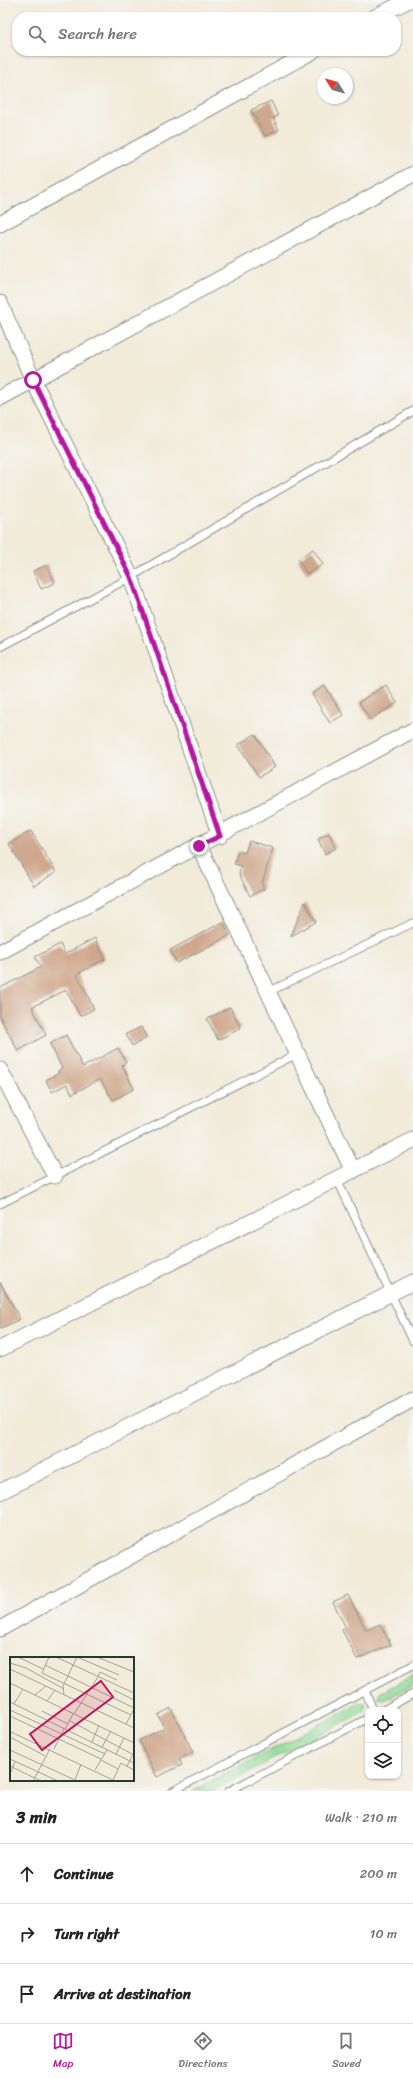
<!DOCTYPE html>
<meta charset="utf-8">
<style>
body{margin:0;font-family:Sriracha,sans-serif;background:#f2f2f2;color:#222}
.controls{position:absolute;right:12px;bottom:12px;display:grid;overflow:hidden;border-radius:8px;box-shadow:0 1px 3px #0004}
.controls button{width:36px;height:36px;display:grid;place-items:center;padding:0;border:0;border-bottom:1px solid #e0e0e0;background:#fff;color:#222;font:20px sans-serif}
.compass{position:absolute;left:317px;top:68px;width:36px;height:36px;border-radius:50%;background:#fff;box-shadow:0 1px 3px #0004;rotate:307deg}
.stop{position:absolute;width:12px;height:12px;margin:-9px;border:3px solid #b5179e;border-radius:50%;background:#fff}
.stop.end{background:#b5179e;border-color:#fff;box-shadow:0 1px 4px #0008}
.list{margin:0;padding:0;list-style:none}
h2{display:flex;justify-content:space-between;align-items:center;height:52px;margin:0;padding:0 16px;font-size:17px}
h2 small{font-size:13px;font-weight:400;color:#767676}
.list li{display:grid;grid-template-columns:26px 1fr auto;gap:12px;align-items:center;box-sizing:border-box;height:60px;padding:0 16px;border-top:1px solid #e0e0e0}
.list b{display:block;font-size:15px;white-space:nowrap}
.list em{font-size:13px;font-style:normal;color:#767676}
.icon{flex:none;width:22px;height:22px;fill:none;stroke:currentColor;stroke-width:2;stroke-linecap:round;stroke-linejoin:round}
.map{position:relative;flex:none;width:413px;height:1791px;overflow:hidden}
.search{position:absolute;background:#fff;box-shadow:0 1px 3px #0004;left:12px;right:12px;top:12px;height:44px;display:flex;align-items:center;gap:10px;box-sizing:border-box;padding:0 14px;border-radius:16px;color:#767676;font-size:15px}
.sheet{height:232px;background:#fff}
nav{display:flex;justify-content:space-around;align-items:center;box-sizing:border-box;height:56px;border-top:1px solid #e0e0e0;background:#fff;font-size:11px;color:#767676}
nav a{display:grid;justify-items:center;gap:2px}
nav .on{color:#b5179e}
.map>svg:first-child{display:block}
.green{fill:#92db97;stroke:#588c66}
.building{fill:#cfa78c}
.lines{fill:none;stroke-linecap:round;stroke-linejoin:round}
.service-casing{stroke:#889487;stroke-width:9}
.minor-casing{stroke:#889487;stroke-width:17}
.service{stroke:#fff;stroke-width:7}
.minor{stroke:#fff;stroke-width:15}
.route{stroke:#b5179e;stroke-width:5}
.inset-road{fill:none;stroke:#9ea598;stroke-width:1}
.view{fill:#c2185b;fill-opacity:0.15;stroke:#c2185b;stroke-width:2}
.inset-edge{fill:none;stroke:#1f3d34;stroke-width:2}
</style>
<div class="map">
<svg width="413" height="1791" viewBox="0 0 413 1791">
<rect width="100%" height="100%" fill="#f6f6f2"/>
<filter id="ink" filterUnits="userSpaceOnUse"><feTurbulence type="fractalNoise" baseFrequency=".025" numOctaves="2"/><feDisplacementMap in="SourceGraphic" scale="8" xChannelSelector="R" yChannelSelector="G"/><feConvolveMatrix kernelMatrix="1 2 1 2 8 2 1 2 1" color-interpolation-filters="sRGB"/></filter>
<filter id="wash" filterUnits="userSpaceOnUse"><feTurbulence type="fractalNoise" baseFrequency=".012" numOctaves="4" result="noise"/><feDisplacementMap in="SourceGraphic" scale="16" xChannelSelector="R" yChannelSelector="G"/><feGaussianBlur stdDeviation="0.9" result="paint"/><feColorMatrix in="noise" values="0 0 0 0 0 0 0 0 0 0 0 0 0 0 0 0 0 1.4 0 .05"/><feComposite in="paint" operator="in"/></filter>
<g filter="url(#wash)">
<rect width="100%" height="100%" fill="#f2ebda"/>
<path class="green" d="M413 1675V1685L384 1700 379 1699 378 1697 380 1693Z
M360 1703H365L366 1706 365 1711 212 1791H193Z"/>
<g id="blocks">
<path class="building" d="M271 101 278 116 273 118 279 130 265 136 251 110Z
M313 549 323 564 307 574 298 559Z
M47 565 55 583 41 589 33 571Z
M386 685 397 703 370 720 359 702Z
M325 686 343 715 330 723 312 694Z
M255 734 275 767 259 777 238 745Z
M31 831 56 872 34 886 9 844Z
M329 833 336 848 325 854 318 839Z
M249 841 273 848 262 884 264 889 250 896 239 874 241 866 234 864 238 851 245 853Z
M305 902 316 922 291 936Z
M223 922 230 935 177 963 170 950Z
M95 938 105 959 77 974 94 1009 80 1016 66 990 32 1007 46 1035 18 1051 0 1017V988L41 967 35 957 60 944 65 954Z
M230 1007 241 1028 218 1040 207 1019Z
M141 1027 147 1038 132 1046 126 1034Z
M66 1035 83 1067 118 1048 126 1062 122 1065 134 1089 113 1100 100 1079 72 1094 67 1084 52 1092 46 1080 59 1073 58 1071 62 1068 50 1044Z
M0 1282 20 1319 0 1329Z
M348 1595 366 1630 380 1624 391 1645 357 1659 342 1630 346 1628 333 1602Z
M171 1708 193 1752 179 1759 182 1765 157 1777 139 1740 164 1728 158 1715Z"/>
</g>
</g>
<g filter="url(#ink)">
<use href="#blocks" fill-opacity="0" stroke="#889487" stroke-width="1"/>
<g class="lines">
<defs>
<path id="service" d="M0 647 131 577 413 411
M268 992 413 923
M337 1179 413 1341
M0 1204 297 1054
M365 1690 373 1710
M383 1710 413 1694
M173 1791 413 1665
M229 1791 368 1718"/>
<path id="minor" d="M375 17 409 0
M0 224 313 51
M0 303 33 380 131 577 220 836
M0 398 413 174
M199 846 353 1171
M0 952 413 730
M0 1070 55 1176
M0 1349 413 1140
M0 1492 413 1282
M0 1629 413 1399"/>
</defs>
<use href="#service" class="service-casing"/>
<use href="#minor" class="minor-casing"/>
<use href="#service" class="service"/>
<use href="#minor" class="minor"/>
</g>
</g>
<g class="lines" filter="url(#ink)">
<path class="route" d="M33 380 131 577 220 836 199 846"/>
</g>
<g transform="translate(10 1657)">
<rect width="124" height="124" fill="#f2ebda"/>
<path class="inset-road" d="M8 0 33 12M39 0 32 16 121 58M46 0 124 36M67 0 109 18M87 0 124 15M0 6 16 11 54 32M35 8 124 51M0 12 124 71M88 20 90 15 107 23M0 26 124 86M104 33 124 43M25 38 36 29M54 38 53 29 67 0M37 44 45 33M0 45 124 106M4 47 13 32M0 53 95 97M32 54 58 67M64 57 88 20M0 59 91 102M60 64 124 98M116 67 124 52M55 72 63 57M1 75 105 124M0 80 35 99M82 85 89 68M92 90 101 74M44 92 54 72M0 93 67 124M106 97 114 81M0 102 48 124M91 103 108 112M0 109 31 124M117 109 124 95M85 113 97 93M0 117 5 105M65 123 71 107M103 123 111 106 124 113M23 124 40 92"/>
<path class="view" d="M91 24 103 40 32 93 20 77Z"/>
<rect width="124" height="124" class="inset-edge"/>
</g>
</svg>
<div class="controls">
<button><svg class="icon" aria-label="locate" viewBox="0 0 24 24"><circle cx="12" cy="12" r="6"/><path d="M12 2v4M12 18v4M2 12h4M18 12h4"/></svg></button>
<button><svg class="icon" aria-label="layers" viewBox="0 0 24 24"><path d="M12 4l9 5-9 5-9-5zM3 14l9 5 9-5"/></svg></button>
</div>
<svg class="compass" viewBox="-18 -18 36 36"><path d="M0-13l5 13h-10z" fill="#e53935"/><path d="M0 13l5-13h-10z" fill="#767676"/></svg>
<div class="stop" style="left:33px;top:380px"></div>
<div class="stop end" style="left:199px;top:846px"></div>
<div class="search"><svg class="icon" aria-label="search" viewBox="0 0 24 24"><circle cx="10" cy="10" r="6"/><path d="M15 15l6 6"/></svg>Search here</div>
</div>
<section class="sheet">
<h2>3 min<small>Walk · 210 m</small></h2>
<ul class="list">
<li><svg class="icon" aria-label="ahead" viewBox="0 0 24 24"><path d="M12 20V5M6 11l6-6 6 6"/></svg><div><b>Continue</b></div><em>200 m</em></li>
<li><svg class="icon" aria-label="right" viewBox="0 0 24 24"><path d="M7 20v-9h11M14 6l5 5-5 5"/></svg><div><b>Turn right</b></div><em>10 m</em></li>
<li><svg class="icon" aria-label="arrive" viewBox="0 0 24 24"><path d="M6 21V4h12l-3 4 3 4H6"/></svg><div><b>Arrive at destination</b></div></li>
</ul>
</section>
<nav>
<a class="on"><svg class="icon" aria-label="map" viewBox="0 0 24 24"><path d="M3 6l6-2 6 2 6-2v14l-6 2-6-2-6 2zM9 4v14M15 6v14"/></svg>Map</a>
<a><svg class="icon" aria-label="directions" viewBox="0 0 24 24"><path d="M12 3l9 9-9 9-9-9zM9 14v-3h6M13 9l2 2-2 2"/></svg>Directions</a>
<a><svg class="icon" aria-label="saved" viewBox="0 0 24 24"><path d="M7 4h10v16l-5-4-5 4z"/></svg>Saved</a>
</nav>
